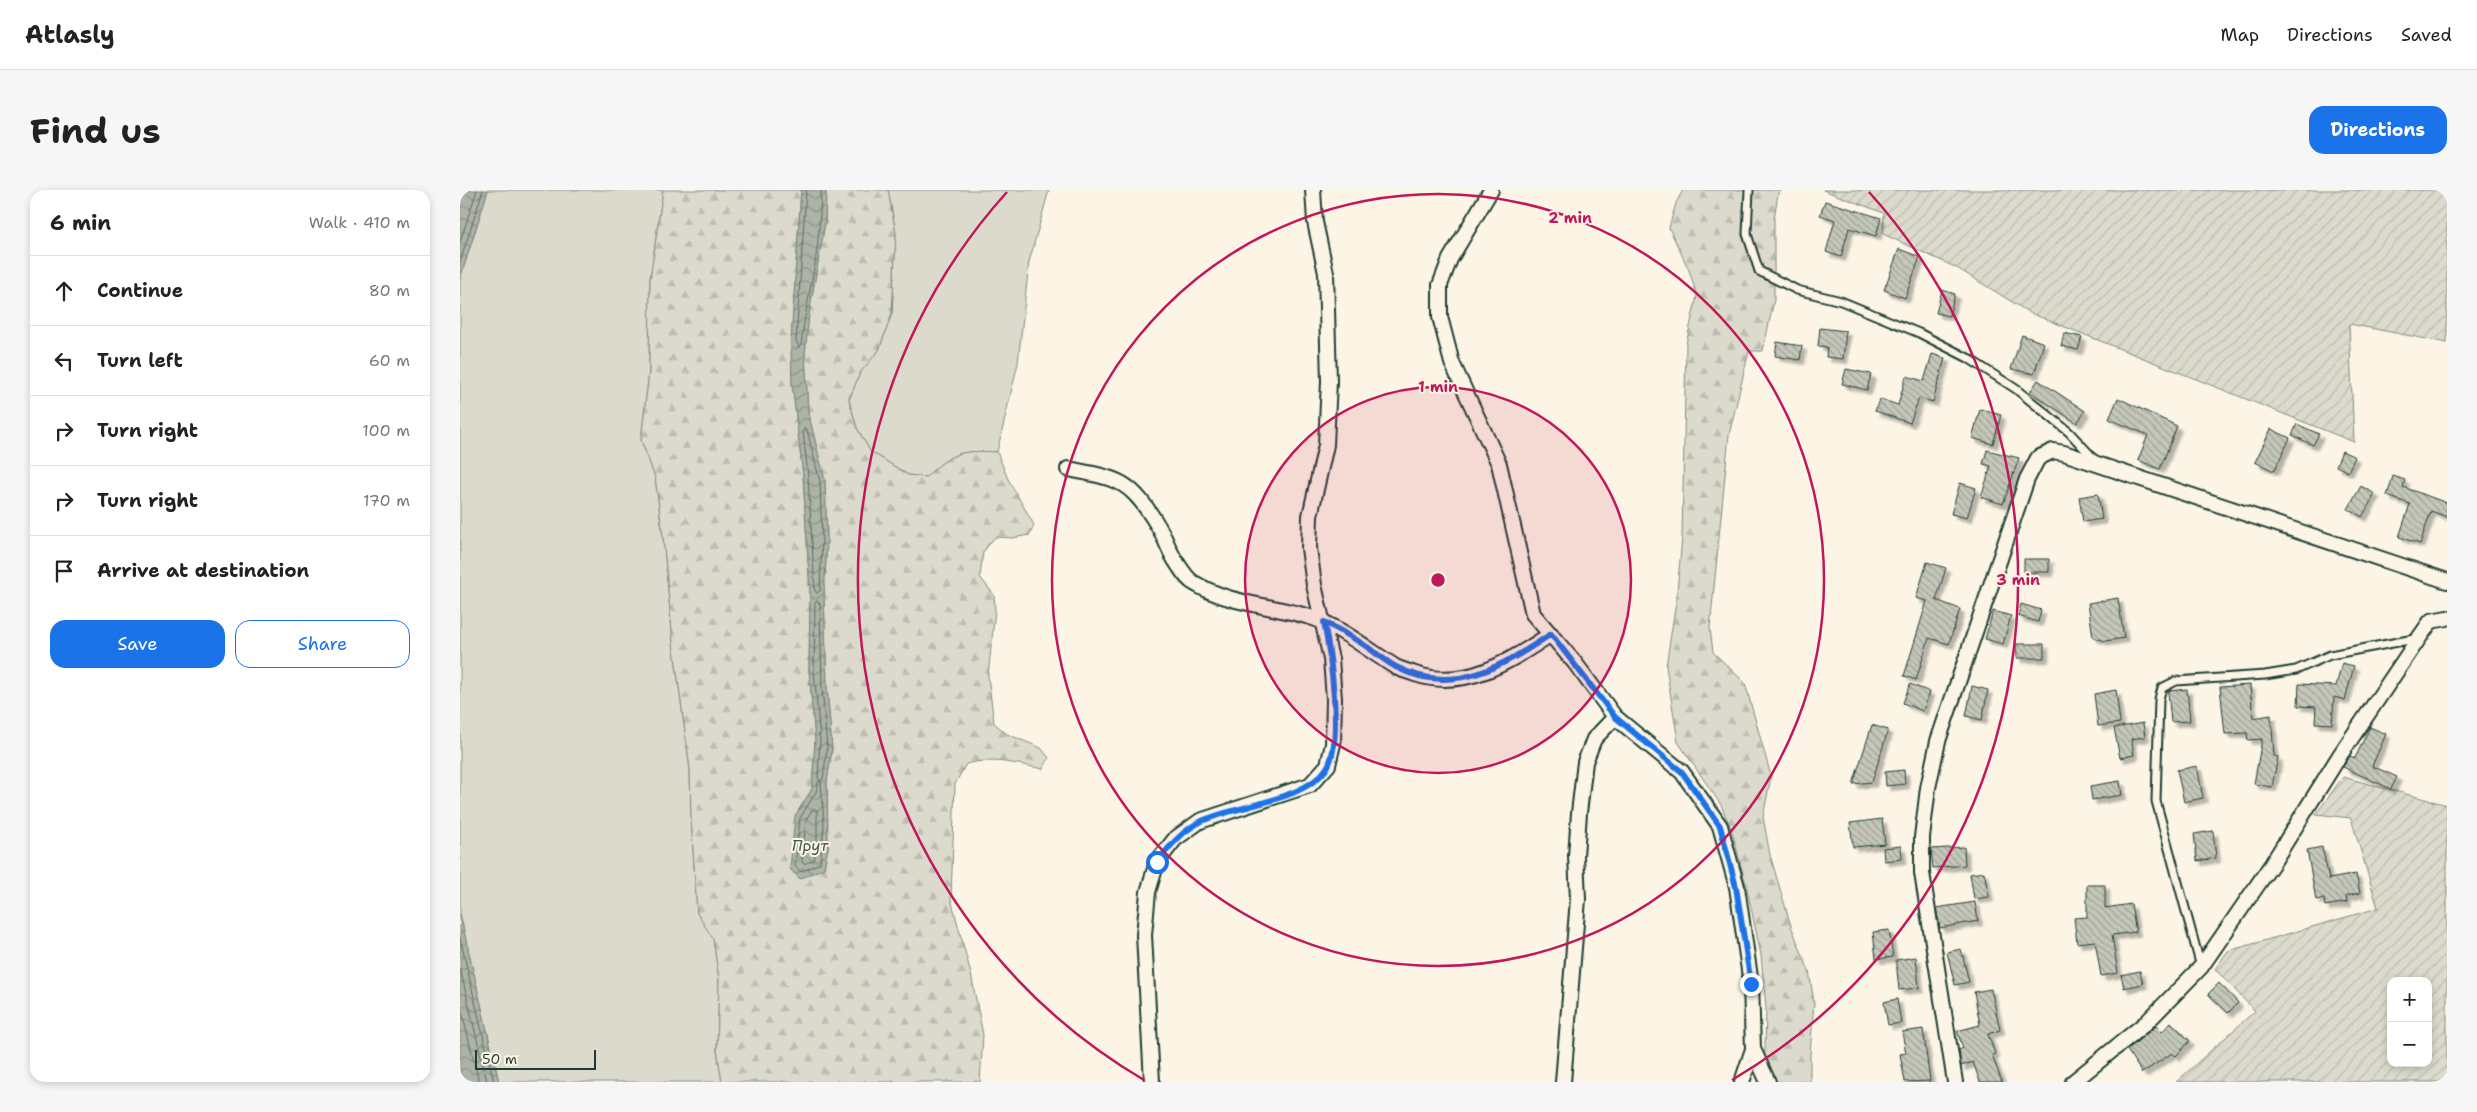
<!DOCTYPE html>
<meta charset="utf-8">
<style>
body{margin:0;font-family:"Shantell Sans",sans-serif;background:#f6f6f6;color:#222}
.controls{position:absolute;right:15px;bottom:15px;display:grid;overflow:hidden;border-radius:10px;box-shadow:0 2px 8px #0003}
.controls button{width:45px;height:45px;display:grid;place-items:center;padding:0;border:0;border-bottom:1px solid #e0e0e0;background:#fff;color:#222;font:25px sans-serif}
.scale{position:absolute;left:15px;bottom:12px;width:121px;box-sizing:border-box;padding-left:5px;border:2px solid #1f3d34;border-top:0;font-size:14px;line-height:18px;white-space:nowrap;color:#1f3d34;-webkit-text-stroke:4px #fcf5e5;paint-order:stroke}
.stop{position:absolute;width:15px;height:15px;margin:-11px;border:4px solid #1a73e8;border-radius:50%;background:#fff}
.stop.end{background:#1a73e8;border-color:#fff;box-shadow:0 1px 5px #0008}
.list{margin:0;padding:0;list-style:none}
h2{display:flex;justify-content:space-between;align-items:center;height:65px;margin:0;padding:0 20px;font-size:21px}
h2 small{font-size:16px;font-weight:400;color:#767676}
.list li{display:grid;grid-template-columns:32px 1fr auto;gap:15px;align-items:center;box-sizing:border-box;height:70px;padding:0 20px;border-top:1px solid #e0e0e0}
.list b{display:block;font-size:19px;white-space:nowrap}
.list em{font-size:16px;font-style:normal;color:#767676}
.actions{display:flex;gap:10px;padding:15px 20px}
.actions a{flex:1;padding:11px 0;border:1px solid #1a73e8;border-radius:15px;text-align:center;font-size:18px;color:#1a73e8}
.actions .main{background:#1a73e8;color:#fff}
.icon{flex:none;width:28px;height:28px;fill:none;stroke:currentColor;stroke-width:2;stroke-linecap:round;stroke-linejoin:round}
.map{position:relative;flex:none;width:1987px;height:892px;overflow:hidden;border-radius:15px}
header{display:flex;align-items:center;gap:30px;box-sizing:border-box;height:70px;padding:0 25px;background:#fff;border-bottom:1px solid #e0e0e0}
header strong{font-size:24px}
nav{display:flex;gap:28px;margin-inline-start:auto;font-size:18px}
.intro{display:flex;align-items:center;justify-content:space-between;box-sizing:border-box;height:120px;padding:0 30px}
h1{margin:0;font-size:35px}
.button{padding:12px 22px;border-radius:15px;background:#1a73e8;color:#fff;font-size:18px;font-weight:700}
main{display:flex;gap:30px;padding:0 30px}
aside{flex:1;background:#fff;border-radius:15px;box-shadow:0 2px 8px #0003}
.map>svg:first-child{display:block}
.grass{fill:#dcdacc;stroke:#7e8c80}
.forest{fill:url(#forest-firs);stroke:#7e8c80}
.garden{fill:url(#garden-furrows);stroke:#7e8c80;fill-rule:evenodd}
.water{fill:url(#water-waves);stroke:#758479}
.lines{fill:none;stroke-linecap:round;stroke-linejoin:round}
.shore{stroke:#586c62;stroke-width:1}
.building{fill:url(#building-back-hatch);stroke:#1f3d34;filter:url(#shadow)}
.service-casing{stroke:#1f3d34;stroke-width:11}
.minor-casing{stroke:#1f3d34;stroke-width:18}
.service{stroke:#fcf5e5;stroke-width:7}
.minor{stroke:#fcf5e5;stroke-width:14}
.route{stroke:#1a73e8;stroke-width:6}
.ring{fill:none;stroke:#c2185b;stroke-width:2.5}
.labels{text-anchor:middle;dominant-baseline:central;stroke-width:4;stroke-linejoin:round;paint-order:stroke}
.water-label{font-size:16px;font-style:italic;fill:#435a51;stroke:#fcf5e5}
.centre{fill:#c2185b;stroke:#fcf5e5;stroke-width:2.5}
.ring-label{font-size:15px;text-anchor:middle;font-weight:bold;fill:#c2185b;stroke:#fcf5e5;stroke-width:4;stroke-linejoin:round;paint-order:stroke}
</style>
<header>
<strong>Atlasly</strong>
<nav><a>Map</a><a>Directions</a><a>Saved</a></nav>
</header>
<div class="intro"><h1>Find us</h1><a class="button">Directions</a></div>
<main>
<aside>
<h2>6 min<small>Walk · 410 m</small></h2>
<ul class="list">
<li><svg class="icon" aria-label="ahead" viewBox="0 0 24 24"><path d="M12 20V5M6 11l6-6 6 6"/></svg><div><b>Continue</b></div><em>80 m</em></li>
<li><svg class="icon" aria-label="left" viewBox="0 0 24 24"><path d="M17 20v-9H6M10 6l-5 5 5 5"/></svg><div><b>Turn left</b></div><em>60 m</em></li>
<li><svg class="icon" aria-label="right" viewBox="0 0 24 24"><path d="M7 20v-9h11M14 6l5 5-5 5"/></svg><div><b>Turn right</b></div><em>100 m</em></li>
<li><svg class="icon" aria-label="right" viewBox="0 0 24 24"><path d="M7 20v-9h11M14 6l5 5-5 5"/></svg><div><b>Turn right</b></div><em>170 m</em></li>
<li><svg class="icon" aria-label="arrive" viewBox="0 0 24 24"><path d="M6 21V4h12l-3 4 3 4H6"/></svg><div><b>Arrive at destination</b></div></li>
</ul>
<div class="actions"><a class="main">Save</a><a>Share</a></div>
</aside>
<div class="map">
<svg width="1987" height="892" viewBox="0 0 1987 892">
<defs>
<pattern id="forest-firs" width="22" height="20" patternUnits="userSpaceOnUse" patternTransform="scale(1.25)"><rect width="22" height="20" fill="#dcdacc"/><path d="M5 1l3.5 6h-7zM16 11l3.5 6h-7z" fill="#bcbcb0"/></pattern>
<pattern id="garden-furrows" width="10" height="10" patternUnits="userSpaceOnUse" patternTransform="scale(1.25)"><rect width="10" height="10" fill="#dcdacc"/><path d="M-1 1l2-2M0 10L10 0M9 11l2-2" fill="none" stroke="#bcbcb0"/></pattern>
<pattern id="water-waves" width="16" height="10" patternUnits="userSpaceOnUse" patternTransform="scale(1.25)"><rect width="16" height="10" fill="#aeb3a7"/><path d="M0 5q4-4 8 0t8 0" fill="none" stroke="#8d9389"/></pattern>
<pattern id="building-back-hatch" width="6" height="6" patternUnits="userSpaceOnUse" patternTransform="scale(1.25)"><rect width="6" height="6" fill="#c5c7b9"/><path d="M-1 5l2 2M0 0l6 6M5-1l2 2" fill="none" stroke="#9fa397"/></pattern>
<filter id="shadow"><feDropShadow dx="4.5" dy="4.5" stdDeviation="1" flood-color="#0004"/></filter>
</defs>
<rect width="100%" height="100%" fill="#fcf5e5"/>
<filter id="ink" filterUnits="userSpaceOnUse"><feTurbulence type="fractalNoise" baseFrequency=".02" numOctaves="2"/><feDisplacementMap in="SourceGraphic" scale="10" xChannelSelector="R" yChannelSelector="G"/><feConvolveMatrix kernelMatrix="1 2 1 2 8 2 1 2 1" color-interpolation-filters="sRGB"/></filter>
<g filter="url(#ink)">
<path class="grass" d="M28 0H203L190 89 189 182 181 250 195 287 203 347 213 452 230 579 231 627 237 723 253 748 259 789 257 860 262 892H39L0 724V89Z
M428 0H589L569 72 558 173 537 262C501 260 492 262 466 287L448 285 410 261 397 238 389 210 400 182 419 160 432 123 436 44Z"/>
<path class="forest" d="M203 0H341L331 151 332 193 343 286 350 402 349 480 355 550 352 599 335 626 364 678 368 658 367 591 372 559 367 497 364 406 367 349 365 291 348 222 345 164 349 123 365 33 366 0H428L436 44 432 123 419 160 400 183 389 210 397 238 410 261 448 285 466 287C492 262 501 260 537 262L548 289 574 335 570 345 552 348 535 347 523 362 520 387 534 405 535 420 528 486 534 533 547 544 581 558 589 568 583 579C558 574 531 567 506 574L495 594 491 709 511 784 523 845 520 892H262L257 860 259 789 253 749 237 723 231 627 230 579 213 452 203 347 195 287 181 250 189 182 190 89Z
M1223 0H1321L1318 3 1314 29V110L1303 161H1289L1269 245 1250 438 1253 462 1285 493 1311 586 1303 627 1310 665 1331 736 1349 781 1354 812 1350 864V892H1298L1305 861 1306 818 1301 765 1287 699 1272 641 1261 615 1218 552 1206 476 1216 412 1222 348 1226 154 1237 106 1229 80 1209 38 1216 13Z"/>
<path class="garden" d="M1363 0H1987V153L1889 134 1894 252 1570 123 1497 78 1423 44 1424 23Z
M1883 587 1987 615V892H1716L1795 821 1755 779 1768 761 1918 718 1891 628 1856 624ZM1931 791H1968V873H1931Z"/>
<path class="water" d="M0 0H28L0 89Z
M341 0H366L365 33 349 123 345 164 348 222 365 291 367 349 364 406 367 497 372 559 367 591 368 658 364 678 340 689 330 679 335 626 352 599 355 550 349 480 350 402 343 286 332 193 331 151Z
M0 724 39 892H0Z"/>
<g class="lines">
<path class="shore" d="M346 0 336 151 339 157 341 155C344 128 350 101 355 74 359 49 360 25 361 0
M0 52 17 0
M0 72 23 0
M345 238 347 240 360 292 362 349 360 401 357 403 355 401 348 286 343 241Z
M357 411 360 414 362 497 367 559 363 589 360 591 358 588 360 549 354 480 355 414Z
M361 591 364 636 360 673 341 682 335 676 340 628 356 602 358 592Z
M353 619 357 620V656L354 670 344 674 342 672 346 630Z
M0 748 34 892
M0 778 27 892
M0 814 19 892"/>
</g>
<path class="building" d="M1365 11 1421 28 1416 46 1389 38 1381 67 1366 62 1375 30 1360 25Z
M1439 59 1460 67 1445 108 1424 100Z
M1482 100 1495 104 1489 126 1476 123Z
M1360 138 1386 141 1383 169 1366 167 1367 157 1358 156Z
M1604 143 1622 147 1618 160 1601 156Z
M1562 145 1584 153 1574 184 1551 179Z
M1317 152 1342 156 1340 170 1315 166Z
M1472 164 1485 168 1473 212 1459 208 1450 233 1415 221 1420 209 1438 215 1446 186 1464 191Z
M1386 179 1411 184 1407 200 1382 194Z
M1578 190 1625 221 1617 233 1570 202Z
M1658 208 1717 236 1700 279 1678 270 1688 245 1649 229Z
M1520 219 1541 225 1533 254 1512 248Z
M1837 234 1859 244 1853 255 1832 245Z
M1811 239 1830 248 1814 281 1795 272Z
M1527 260 1559 268 1543 314 1521 307 1531 276 1523 274Z
M1882 261 1895 267 1888 282 1876 276Z
M1933 286 1945 290 1943 297 1987 313V327L1971 321 1960 354 1939 347 1950 314 1927 306Z
M1500 293 1516 298 1507 328 1491 324Z
M1901 296 1915 304 1902 327 1888 319Z
M1638 304 1642 329 1623 332 1619 307Z
M1564 369H1589V382H1564Z
M1467 372 1486 378 1476 410 1500 419 1489 454 1469 448 1456 490 1444 486 1467 411 1456 408Z
M1658 408 1664 448 1645 451 1633 447 1628 413Z
M1561 414 1581 420 1578 432 1558 426Z
M1533 421 1551 426 1543 454 1525 449Z
M1556 454H1584V468H1557Z
M1882 473 1894 476 1885 510 1874 507 1872 534 1855 533 1856 517 1838 516 1839 494 1876 496Z
M1450 494 1470 502 1463 521 1443 513Z
M1790 495 1793 528 1811 525 1814 566 1818 567 1812 597 1794 594 1802 549 1788 550 1787 543 1765 544 1760 497Z
M1512 496 1528 500 1522 530 1506 526Z
M1727 499 1730 531 1711 532 1708 501Z
M1656 500 1660 533 1638 536 1634 504Z
M1683 533 1685 547 1671 549 1674 565 1660 568 1654 538Z
M1412 535 1428 540 1412 592 1393 594Z
M1910 537 1926 544 1912 576 1937 587 1931 599 1883 577 1890 566 1895 568Z
M1737 576 1743 608 1724 612 1717 580Z
M1444 580 1445 594 1426 596 1425 582Z
M1660 591 1662 605 1632 610 1630 596Z
M1422 629 1425 654 1393 657 1390 633Z
M1753 641 1756 668 1737 671 1734 644Z
M1441 656 1442 669 1424 671 1423 658Z
M1504 657 1505 675 1473 678 1471 659Z
M1862 657 1869 689 1896 684 1900 703 1886 706 1887 712 1865 716 1864 709 1856 710 1847 660Z
M1524 682 1529 707 1514 709 1510 684Z
M1627 695H1645V718L1671 714 1676 742 1652 745 1658 783 1641 786 1635 751 1617 753 1614 728 1627 727Z
M1515 712 1518 731 1480 738 1476 718Z
M1429 740 1433 767 1416 769 1413 742Z
M1501 759 1509 792 1495 795 1487 762Z
M1456 767 1459 798 1439 800 1436 770Z
M1680 781 1683 794 1664 798 1661 785Z
M1759 793 1778 813 1768 823 1748 804Z
M1531 799 1540 840 1528 844 1535 864 1532 865 1542 892H1520L1513 872 1501 876 1499 860 1503 858 1497 841 1520 835 1514 802Z
M1437 809 1441 833 1428 835 1424 812Z
M1711 832 1730 851 1716 866 1712 863 1682 883 1667 860 1696 836 1702 842Z
M1463 839 1470 891 1445 892 1440 864 1446 863 1442 842Z"/>
<g class="lines">
<defs>
<path id="service" d="M1289 0 1287 44 1299 81 1337 100 1381 111 1459 143 1508 168 1556 199 1609 242 1636 271
M1741 777 1696 611 1699 509 1702 498 1716 491 1805 485 1836 480 1870 465 1959 448"/>
<path id="minor" d="M1031 0 990 69 980 95V127L992 173 1039 274 1073 424 1115 473 1155 527 1222 582 1260 636 1277 697 1291 794 1293 859 1282 892
M608 279C659 289 670 289 698 336 705 347 708 359 715 370 720 377 726 389 734 393 770 415 813 415 853 428 883 439 907 459 934 476 940 480 948 481 955 484 1006 501 1050 471 1091 444
M1293 859 1308 892
M692 892 684 745 688 702 697 672 715 649 740 631 850 595 868 575 873 554 874 509 871 469 854 395 849 358 850 326 866 255 869 191 866 83 855 32 853 0
M1103 892 1118 709 1116 666 1119 623 1125 572 1134 549 1155 527
M1495 892 1462 683V647L1468 598 1478 551 1567 289 1578 268 1593 261 1604 263 1987 391
M1613 892 1687 832 1741 777 1812 674 1880 565 1959 448 1971 431 1987 428"/>
</defs>
<use href="#service" class="service-casing"/>
<use href="#minor" class="minor-casing"/>
<use href="#service" class="service"/>
<use href="#minor" class="minor"/>
</g>
</g>
<g class="lines" filter="url(#ink)">
<path class="route" d="M697 672C710 656 723 640 742 631 776 615 848 611 868 576 883 549 870 463 864 432 877 439 889 445 901 453 913 460 923 470 936 477 993 507 1043 476 1091 444L1155 527 1222 582 1260 636 1276 697 1291 794"/>
</g>
<circle cx="978" cy="390" r="193" fill="#c2185b" fill-opacity=".12"/>
<g class="ring">
<circle cx="978" cy="390" r="193"/>
<circle cx="978" cy="390" r="386"/>
<path d="M684 890A580 580 0 0 1 547 2M1409 2A580 580 0 0 1 1272 890"/>
</g>
<g class="labels">
<g class="water-label">
<text x="350" y="655">Прут</text>
</g>
</g>
<circle cx="978" cy="390" r="8" class="centre"/>
<g class="ring-label">
<text x="1110" y="33">2 min</text>
<text x="978" y="202">1 min</text>
<text x="1558" y="395">3 min</text>
</g>
</svg>
<div class="controls">
<button>+</button>
<button>−</button>
</div>
<div class="scale">50 m</div>
<div class="stop" style="left:697px;top:672px"></div>
<div class="stop end" style="left:1291px;top:794px"></div>
</div>
</main>
